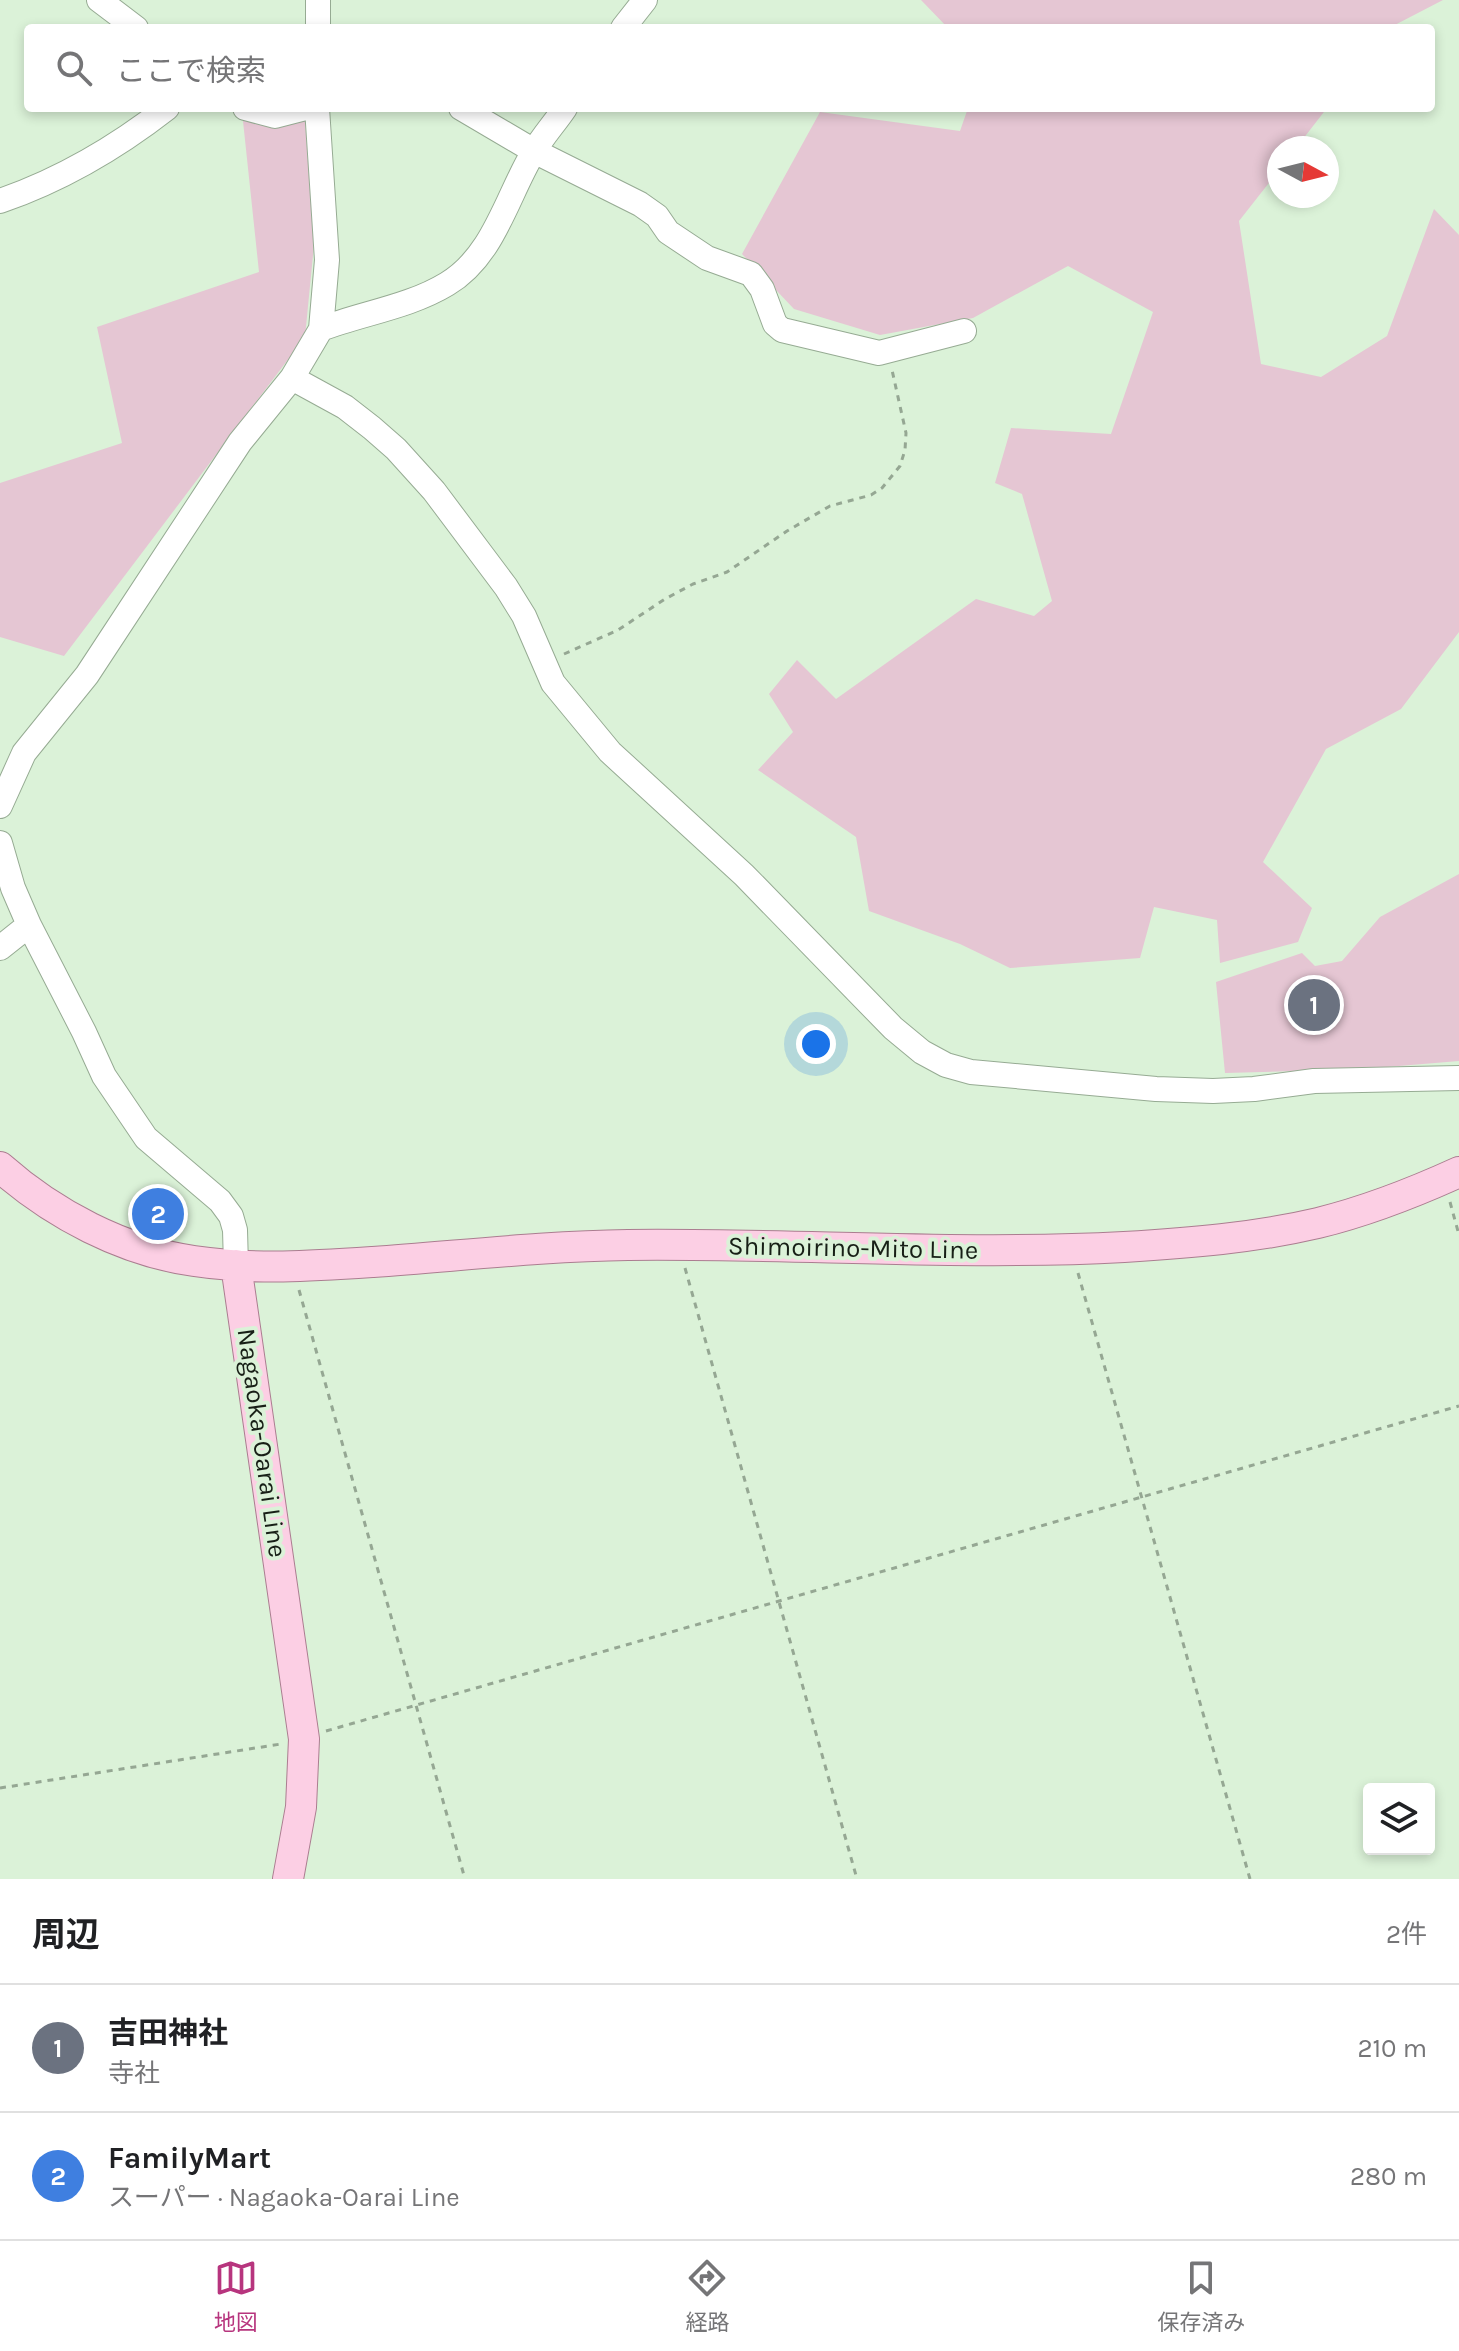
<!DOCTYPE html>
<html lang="ja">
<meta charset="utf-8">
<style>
body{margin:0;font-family:Karla,"Noto Sans JP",sans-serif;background:#f6f6f6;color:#202124}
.controls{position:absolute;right:24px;bottom:24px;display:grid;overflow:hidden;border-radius:8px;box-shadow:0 4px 12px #0003}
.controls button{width:72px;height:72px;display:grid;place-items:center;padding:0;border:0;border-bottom:2px solid #e0e0e0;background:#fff;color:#202124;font:40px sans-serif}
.compass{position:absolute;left:1267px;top:136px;width:72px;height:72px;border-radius:50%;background:#fff;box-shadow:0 4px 12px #0003;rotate:97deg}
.you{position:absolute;left:816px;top:1044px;width:28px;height:28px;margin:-20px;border:6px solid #fff;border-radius:50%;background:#1a73e8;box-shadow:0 0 0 12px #1a73e833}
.badge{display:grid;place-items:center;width:52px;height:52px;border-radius:50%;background:#b7357e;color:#fff;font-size:26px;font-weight:700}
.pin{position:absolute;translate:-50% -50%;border:4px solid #fff;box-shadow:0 2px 8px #0006}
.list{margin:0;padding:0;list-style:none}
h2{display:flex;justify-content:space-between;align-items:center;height:104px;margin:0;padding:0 32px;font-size:34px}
h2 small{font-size:26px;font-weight:400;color:#757577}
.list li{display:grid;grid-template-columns:52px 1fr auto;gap:24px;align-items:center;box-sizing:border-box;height:128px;padding:0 32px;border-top:2px solid #e0e0e0}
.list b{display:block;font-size:30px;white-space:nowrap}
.list p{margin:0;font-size:26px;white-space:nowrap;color:#757577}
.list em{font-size:26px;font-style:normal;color:#757577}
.icon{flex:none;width:44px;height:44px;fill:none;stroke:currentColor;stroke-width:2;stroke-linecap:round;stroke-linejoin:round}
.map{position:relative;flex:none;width:1459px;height:1879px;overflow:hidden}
.search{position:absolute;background:#fff;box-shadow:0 4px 12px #0003;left:24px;right:24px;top:24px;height:88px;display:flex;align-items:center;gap:20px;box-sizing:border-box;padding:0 28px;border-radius:8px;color:#757577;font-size:30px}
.sheet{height:360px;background:#fff}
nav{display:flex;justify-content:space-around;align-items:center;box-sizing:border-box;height:112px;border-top:2px solid #e0e0e0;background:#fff;font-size:22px;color:#757577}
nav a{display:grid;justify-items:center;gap:4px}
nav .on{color:#b7357e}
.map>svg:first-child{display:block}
.green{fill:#e5c6d3}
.building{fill:#53714f}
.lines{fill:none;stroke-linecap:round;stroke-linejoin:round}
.minor-casing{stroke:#96ab93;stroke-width:26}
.major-casing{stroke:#ab7d90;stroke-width:32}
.path{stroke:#95a793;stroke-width:3;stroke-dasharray:6 6;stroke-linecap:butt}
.minor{stroke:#fff;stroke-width:24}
.major{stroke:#fccfe4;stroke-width:30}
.labels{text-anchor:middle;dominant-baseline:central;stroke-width:8;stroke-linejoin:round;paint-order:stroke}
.street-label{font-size:26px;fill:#171f16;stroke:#dbf2d8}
</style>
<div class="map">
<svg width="1459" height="1879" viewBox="0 0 1459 1879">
<rect width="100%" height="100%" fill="#dbf2d8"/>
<path class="green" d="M921 0H1443L1389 28H948Z
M968 108H1327L1296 148H1279V170L1239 221 1261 364 1321 377 1387 336 1434 209 1459 235V632L1401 709 1326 749 1263 862 1312 908 1298 942 1220 963 1217 920 1154 907 1140 958 1010 968 960 944 869 911 856 837 758 770 793 732 769 694 797 660 836 699 976 599 1034 616 1052 601 1022 494 995 483 1011 428 1111 434 1153 312 1068 266 973 318 880 335 794 309 742 254 820 112 960 131Z
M243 121 274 123 305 121 314 245 305 337 64 656 0 637V483L122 443 97 327 259 272Z
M1459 874V1061L1363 1069 1225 1073 1216 982 1302 953 1315 966 1342 961 1380 917Z"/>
<path class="building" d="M176 1198 180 1223 140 1230 136 1205Z"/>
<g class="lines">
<defs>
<path id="minor" d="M99 0 136 28
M318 28V0
M623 28 645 0
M245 108 275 116 306 108
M461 108 534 151 640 204 657 216 668 232 707 258 751 274 762 289 775 324 782 330 879 353 964 331
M0 201C61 180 117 147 167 108
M321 329C363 313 409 307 447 284 494 256 507 196 533 153 542 137 555 123 565 108
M292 378 345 407 372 428 396 449 434 491 506 587 524 616 553 683 610 752 744 875 893 1028 922 1052 946 1065 971 1072 1156 1089 1213 1091 1254 1089 1314 1081 1459 1078
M0 806 24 753 87 675 240 442 292 378 321 329 327 260 317 108
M0 843 13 888 29 925 84 1032 104 1076 146 1138 220 1201 231 1216 235 1230 236 1265
M0 948 29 925"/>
<path id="major" d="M0 1167C53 1214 123 1251 194 1261 254 1270 313 1266 373 1262 458 1256 544 1246 628 1245 794 1243 959 1256 1124 1247 1189 1243 1254 1238 1318 1223 1367 1211 1413 1193 1459 1172
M236 1265 304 1739 301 1807 288 1879"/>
</defs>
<use href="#minor" class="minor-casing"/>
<use href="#major" class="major-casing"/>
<path class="path" d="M564 654 618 630 665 599 693 584 727 572 787 531 830 506 871 495 882 488 900 466 905 450 906 433 892 370
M1450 1202 1459 1235
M685 1268 857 1879
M1078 1273 1250 1879
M299 1290 465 1879
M326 1731 1459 1406
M0 1788 281 1744"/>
<use href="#minor" class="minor"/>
<use href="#major" class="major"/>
</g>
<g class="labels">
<g class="street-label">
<text transform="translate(853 1248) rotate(1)">Shimoirino-Mito Line</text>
<text transform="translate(262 1443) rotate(82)">Nagaoka-Oarai Line</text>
</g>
</g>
</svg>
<div class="controls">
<button><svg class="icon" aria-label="layers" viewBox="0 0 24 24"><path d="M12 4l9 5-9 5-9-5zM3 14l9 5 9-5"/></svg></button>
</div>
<svg class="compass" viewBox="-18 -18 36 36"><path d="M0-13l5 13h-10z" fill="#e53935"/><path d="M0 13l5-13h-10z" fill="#757577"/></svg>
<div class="you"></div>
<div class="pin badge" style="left:1314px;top:1005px;background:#6b7280">1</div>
<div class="pin badge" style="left:158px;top:1214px;background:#3f7fe0">2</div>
<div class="search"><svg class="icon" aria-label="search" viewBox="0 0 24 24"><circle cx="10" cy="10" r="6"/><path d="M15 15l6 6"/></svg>ここで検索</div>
</div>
<section class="sheet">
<h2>周辺<small>2件</small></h2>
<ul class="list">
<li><span class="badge" style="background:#6b7280">1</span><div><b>吉田神社</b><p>寺社</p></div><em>210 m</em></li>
<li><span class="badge" style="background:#3f7fe0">2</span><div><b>FamilyMart</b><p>スーパー · Nagaoka-Oarai Line</p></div><em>280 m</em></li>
</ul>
</section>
<nav>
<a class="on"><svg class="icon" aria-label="map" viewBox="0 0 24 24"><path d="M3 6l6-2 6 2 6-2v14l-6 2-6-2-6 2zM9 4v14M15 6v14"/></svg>地図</a>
<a><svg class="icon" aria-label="directions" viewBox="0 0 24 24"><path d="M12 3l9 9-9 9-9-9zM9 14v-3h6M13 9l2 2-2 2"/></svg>経路</a>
<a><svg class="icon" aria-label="saved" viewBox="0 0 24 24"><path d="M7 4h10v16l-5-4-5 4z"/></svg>保存済み</a>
</nav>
